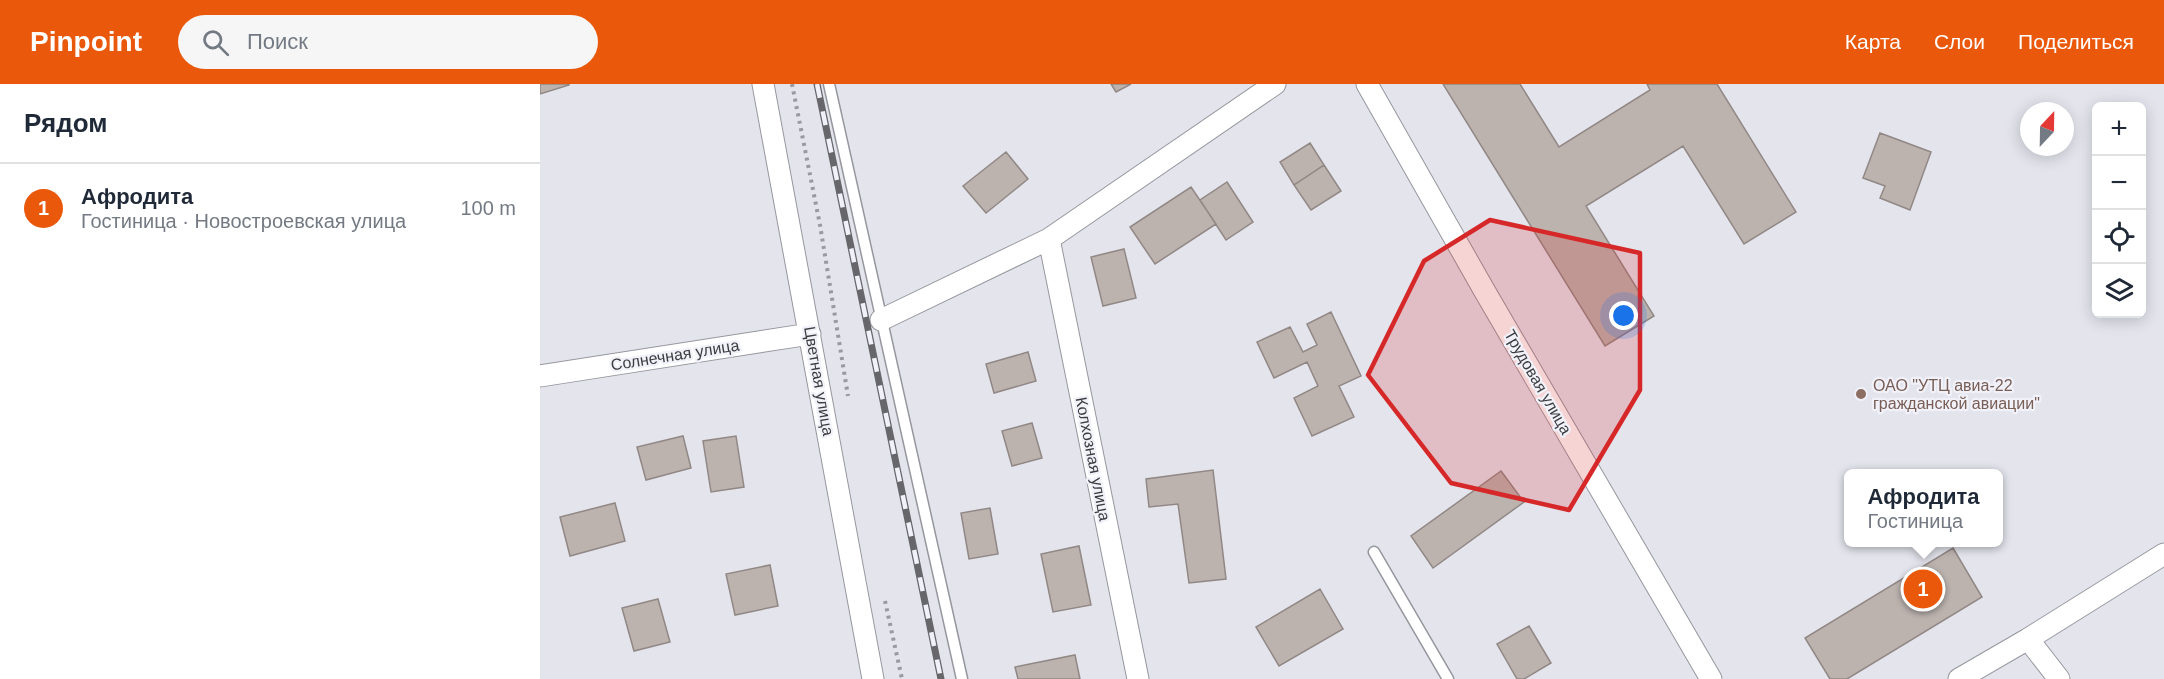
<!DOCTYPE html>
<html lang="ru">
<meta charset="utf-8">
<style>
body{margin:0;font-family:Arial,sans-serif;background:#f6f6f7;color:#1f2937}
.controls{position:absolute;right:18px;top:18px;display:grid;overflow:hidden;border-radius:9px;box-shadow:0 3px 15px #0003}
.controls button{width:54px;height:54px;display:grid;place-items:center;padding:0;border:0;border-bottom:2px solid #e0e1e3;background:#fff;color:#1f2937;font:30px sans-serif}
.compass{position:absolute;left:1480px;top:18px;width:54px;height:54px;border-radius:50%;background:#fff;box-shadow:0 3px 15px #0003;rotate:22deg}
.you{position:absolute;left:1084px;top:232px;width:21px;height:21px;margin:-15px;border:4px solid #fff;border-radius:50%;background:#1a73e8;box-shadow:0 0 0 9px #1a73e833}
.badge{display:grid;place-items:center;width:39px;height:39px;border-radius:50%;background:#ea580c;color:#fff;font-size:20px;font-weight:700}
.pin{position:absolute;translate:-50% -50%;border:3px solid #fff;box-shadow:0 2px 6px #0006}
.popup{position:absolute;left:1304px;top:385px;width:159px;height:78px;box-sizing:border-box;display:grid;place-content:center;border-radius:9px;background:#fff;filter:drop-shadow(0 2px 4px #0005);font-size:20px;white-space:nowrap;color:#747a83}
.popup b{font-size:22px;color:#1f2937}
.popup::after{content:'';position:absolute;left:50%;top:100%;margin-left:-12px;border:12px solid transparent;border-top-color:#fff}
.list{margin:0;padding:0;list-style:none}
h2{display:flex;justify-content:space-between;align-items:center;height:78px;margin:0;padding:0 24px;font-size:26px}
h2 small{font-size:20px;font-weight:400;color:#747a83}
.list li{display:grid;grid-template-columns:39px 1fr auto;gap:18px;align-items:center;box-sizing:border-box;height:90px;padding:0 24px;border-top:2px solid #e0e1e3}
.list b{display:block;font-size:22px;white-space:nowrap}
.list p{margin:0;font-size:20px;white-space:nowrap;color:#747a83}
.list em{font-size:20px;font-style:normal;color:#747a83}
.icon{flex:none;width:33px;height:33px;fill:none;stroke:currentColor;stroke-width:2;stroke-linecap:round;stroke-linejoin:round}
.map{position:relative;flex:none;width:1624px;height:595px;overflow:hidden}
header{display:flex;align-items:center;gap:36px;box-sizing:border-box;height:84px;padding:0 30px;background:#ea580c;color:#fff}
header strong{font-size:28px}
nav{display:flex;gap:33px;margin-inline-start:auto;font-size:21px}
.search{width:420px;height:54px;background:#f6f6f7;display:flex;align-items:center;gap:15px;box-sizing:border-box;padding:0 21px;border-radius:33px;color:#747a83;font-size:22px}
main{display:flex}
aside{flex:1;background:#fff}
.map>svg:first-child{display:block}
.building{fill:#bcb3af;stroke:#918885;stroke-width:1.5}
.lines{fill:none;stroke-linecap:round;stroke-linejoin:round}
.service-casing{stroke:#96969e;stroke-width:13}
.minor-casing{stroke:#96969e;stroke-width:23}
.path{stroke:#99999f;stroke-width:4;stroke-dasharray:3 4.5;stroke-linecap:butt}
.service{stroke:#fff;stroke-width:10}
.minor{stroke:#fff;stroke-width:21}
.rail-casing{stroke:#66666b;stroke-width:7}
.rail{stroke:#f1f1fa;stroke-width:4.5;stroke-dasharray:14;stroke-linecap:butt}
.marked{fill:#d62828;fill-opacity:0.2;stroke:#d62828;stroke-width:4.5;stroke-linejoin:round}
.education-dot{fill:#8d6e63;stroke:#f1f1fa;stroke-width:2}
.labels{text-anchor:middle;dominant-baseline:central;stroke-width:4.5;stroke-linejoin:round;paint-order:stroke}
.street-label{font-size:16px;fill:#3c3c3f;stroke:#f1f1fa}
.education-label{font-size:16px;fill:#785e54;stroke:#f1f1fa;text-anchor:start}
</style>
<header>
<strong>Pinpoint</strong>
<div class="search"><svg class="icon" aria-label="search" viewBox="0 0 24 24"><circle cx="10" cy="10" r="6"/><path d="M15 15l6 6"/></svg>Поиск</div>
<nav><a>Карта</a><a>Слои</a><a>Поделиться</a></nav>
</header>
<main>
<aside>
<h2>Рядом<small></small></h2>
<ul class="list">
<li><span class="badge">1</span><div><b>Афродита</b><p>Гостиница · Новостроевская улица</p></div><em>100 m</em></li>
</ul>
</aside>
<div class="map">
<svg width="1624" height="595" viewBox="0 0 1624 595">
<rect width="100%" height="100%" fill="#e4e4ed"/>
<path class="building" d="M0 0H29V1L0 10Z
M571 0H591L576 8Z
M903 0H980L1019 63 1110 6 1107 0H1177L1256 128 1204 160 1143 62 1046 122 1114 232 1065 262Z
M1340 49 1391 68 1370 126 1340 114 1345 102 1323 94Z
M770 59 784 81 754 101 740 78Z
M466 68 488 95 446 129 423 102Z
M784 81 801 107 771 126 754 101Z
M687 98 713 138 686 156 660 116Z
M651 103 676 140 615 180 590 143Z
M584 165 596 214 563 222 551 173Z
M791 228 821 292 799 302 814 333 772 352 754 314 778 302 767 278 734 294 717 258 750 243 763 268 777 261 767 240Z
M488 268 496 297 454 309 446 280Z
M492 339 502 374 472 382 462 347Z
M143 352 151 384 106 396 97 363Z
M196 352 204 403 171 408 163 357Z
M673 386 686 495 649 499 638 420 609 423 606 395Z
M961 387 984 418 893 484 871 452Z
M75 419 85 457 30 472 20 433Z
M450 424 458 470 429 475 421 429Z
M539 462 551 521 513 528 501 470Z
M1413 464 1442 513 1307 595H1290L1265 554Z
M230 481 238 522 195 531 186 490Z
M780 505 803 545 739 582 716 543Z
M118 515 130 558 94 567 82 524Z
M989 542 1011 579 984 595H977L957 560Z
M535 571 540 595H478L475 583Z"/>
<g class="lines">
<defs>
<path id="service" d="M289 0 422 595
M834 468 908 595"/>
<path id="minor" d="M223 0 333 595
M827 0 944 206 1171 595
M509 155 598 595
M341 236 509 155 735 0
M0 292 270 250
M1488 555 1519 595
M1419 595 1488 555 1624 470"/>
</defs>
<use href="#service" class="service-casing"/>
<use href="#minor" class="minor-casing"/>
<path class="path" d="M252 0 280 141 308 312
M345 517 362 595"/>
<use href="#service" class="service"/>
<use href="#minor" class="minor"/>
<defs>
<path id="rail" d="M277 0 401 595"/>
</defs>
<use href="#rail" class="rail-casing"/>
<use href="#rail" class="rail"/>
</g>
<path class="marked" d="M950 136 1100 169V306L1029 426 911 399 828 291 884 177Z"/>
<circle class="education-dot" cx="1321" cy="310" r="6"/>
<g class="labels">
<g class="street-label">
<text transform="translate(135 271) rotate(-9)">Солнечная улица</text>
<text transform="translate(279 297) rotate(80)">Цветная улица</text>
<text transform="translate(998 298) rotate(60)">Трудовая улица</text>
<text transform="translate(553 375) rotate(79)">Колхозная улица</text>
</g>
<g class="education-label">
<text x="1333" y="301">ОАО "УТЦ авиа-22<tspan x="1333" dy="18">гражданской авиации"</tspan></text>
</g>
</g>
</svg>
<div class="controls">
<button>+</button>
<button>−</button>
<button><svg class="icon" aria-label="locate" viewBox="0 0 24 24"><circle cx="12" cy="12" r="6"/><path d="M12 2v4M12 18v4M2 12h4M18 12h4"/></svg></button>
<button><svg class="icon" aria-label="layers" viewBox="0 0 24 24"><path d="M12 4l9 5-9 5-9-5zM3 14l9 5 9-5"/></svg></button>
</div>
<svg class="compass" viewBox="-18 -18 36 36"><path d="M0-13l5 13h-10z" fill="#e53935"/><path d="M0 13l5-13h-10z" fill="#747a83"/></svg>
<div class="you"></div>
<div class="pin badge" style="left:1383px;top:505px">1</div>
<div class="popup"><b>Афродита</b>Гостиница</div>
</div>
</main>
